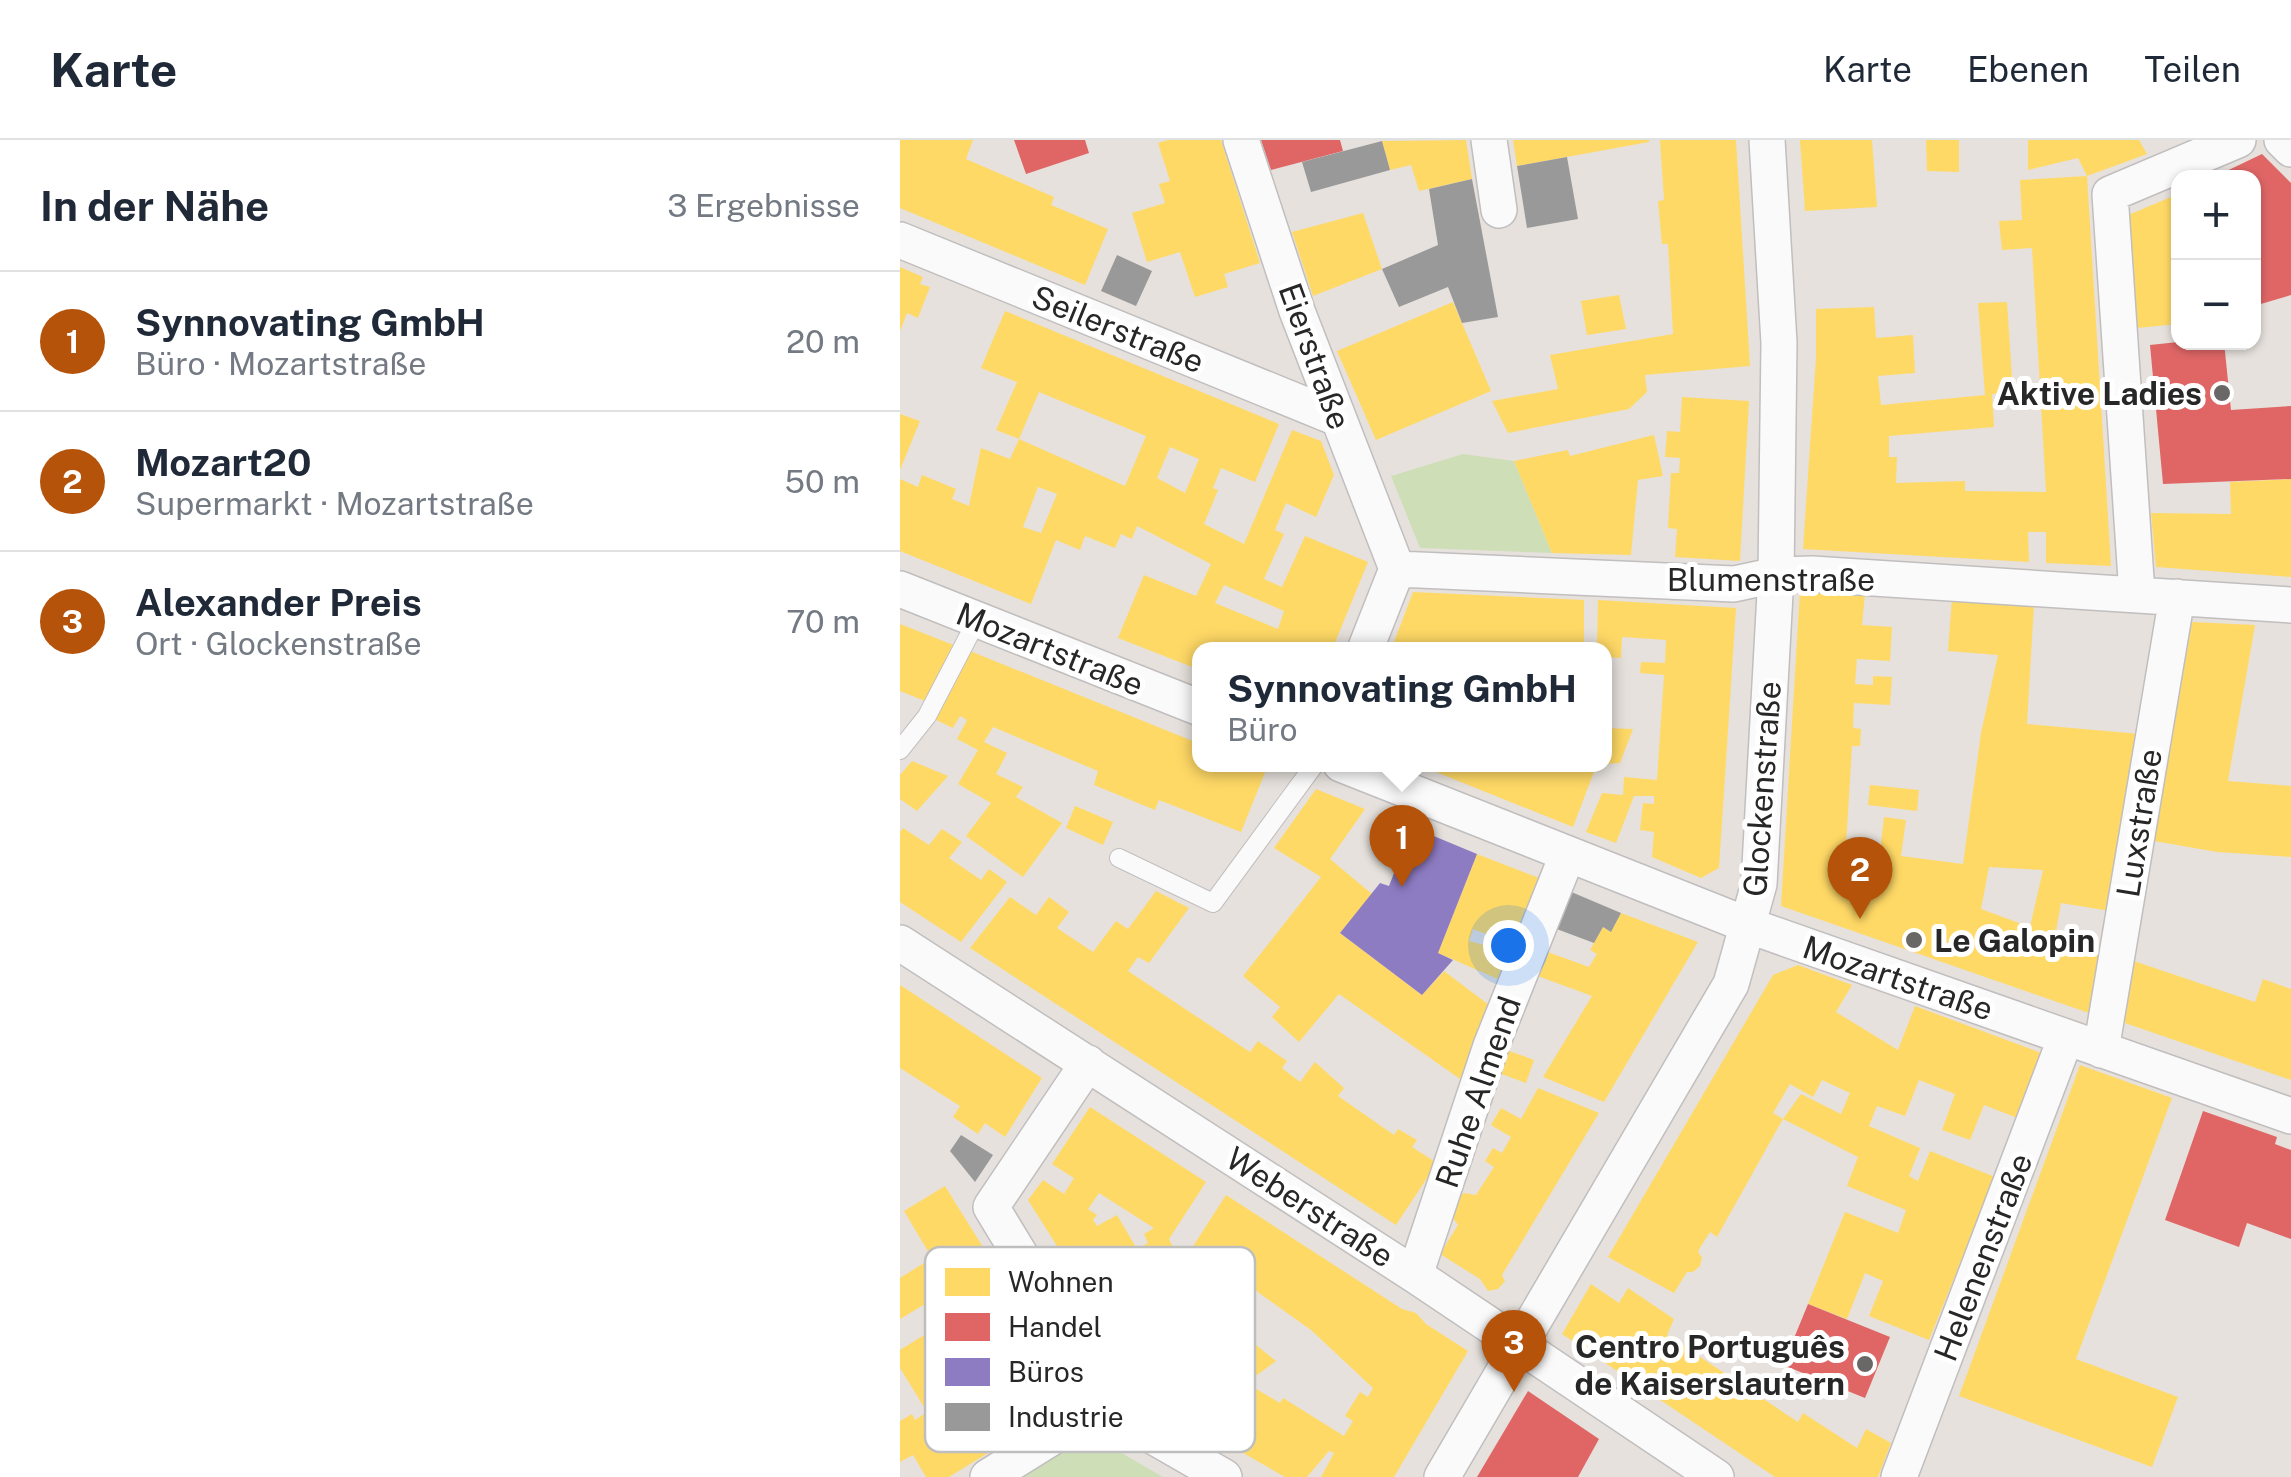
<!DOCTYPE html>
<html lang="de">
<meta charset="utf-8">
<style>
body{margin:0;font-family:"Public Sans",sans-serif;background:#f2f2f3;color:#1f2937}
.controls{position:absolute;right:30px;top:30px;display:grid;overflow:hidden;border-radius:20px;box-shadow:0 2px 8px #0004}
.controls button{width:90px;height:90px;display:grid;place-items:center;padding:0;border:0;border-bottom:2px solid #e0e1e3;background:#fff;color:#1f2937;font:50px sans-serif}
.you{position:absolute;left:608px;top:805px;width:35px;height:35px;margin:-25px;border:8px solid #fff;border-radius:50%;background:#1a73e8;box-shadow:0 0 0 15px #1a73e833}
.badge{display:grid;place-items:center;width:65px;height:65px;border-radius:50%;background:#b45309;color:#fff;font-size:32px;font-weight:700}
.pin{position:absolute;translate:-50% -82px;filter:drop-shadow(0 2px 5px #0008)}
.pin::after{content:'';position:absolute;top:52px;width:35px;height:30px;background:inherit;clip-path:polygon(0 0,100% 0,50% 100%)}
.popup{position:absolute;left:292px;top:502px;width:420px;height:130px;box-sizing:border-box;display:grid;place-content:center;border-radius:20px;background:#fff;filter:drop-shadow(0 2px 8px #0005);font-size:32px;white-space:nowrap;color:#747a83}
.popup b{font-size:38px;color:#1f2937}
.popup::after{content:'';position:absolute;left:50%;top:100%;margin-left:-20px;border:20px solid transparent;border-top-color:#fff}
.list{margin:0;padding:0;list-style:none}
h2{display:flex;justify-content:space-between;align-items:center;height:130px;margin:0;padding:0 40px;font-size:42px}
h2 small{font-size:32px;font-weight:400;color:#747a83}
.list li{display:grid;grid-template-columns:65px 1fr auto;gap:30px;align-items:center;box-sizing:border-box;height:140px;padding:0 40px;border-top:2px solid #e0e1e3}
.list b{display:block;font-size:38px;white-space:nowrap}
.list p{margin:0;font-size:32px;white-space:nowrap;color:#747a83}
.list em{font-size:32px;font-style:normal;color:#747a83}
.map{position:relative;flex:none;width:1391px;height:1337px;overflow:hidden}
header{display:flex;align-items:center;gap:60px;box-sizing:border-box;height:140px;padding:0 50px;background:#fff;border-bottom:2px solid #e0e1e3}
header strong{font-size:48px}
nav{display:flex;gap:55px;margin-inline-start:auto;font-size:35px}
main{display:flex}
aside{flex:1;background:#fff}
.map>svg:first-child{display:block}
.green{fill:#cedfb7}
.homes{fill:#ffd966;fill-rule:evenodd}
.shops{fill:#e06666}
.offices{fill:#8e7cc3}
.industry{fill:#999}
.lines{fill:none;stroke-linecap:round;stroke-linejoin:round}
.lane-casing{stroke:#c0bebe;stroke-width:20}
.street-casing{stroke:#c0bebe;stroke-width:38}
.lane{stroke:#fbfafa;stroke-width:18}
.street{stroke:#fbfafa;stroke-width:35}
.poi-dot{fill:#6a6866;stroke:#fff;stroke-width:4}
.labels{text-anchor:middle;dominant-baseline:central;stroke-width:10;stroke-linejoin:round;paint-order:stroke}
.street-label{font-size:32px;fill:#272727;stroke:#fff}
.poi-label{font-size:32px;font-weight:bold;fill:#272727;stroke:#fff;text-anchor:end}
.key{fill:#fff;stroke:#bebebe;stroke-width:2.5}
.key-label{font-size:28px;fill:#272727}
</style>
<header>
<strong>Karte</strong>
<nav><a>Karte</a><a>Ebenen</a><a>Teilen</a></nav>
</header>
<main>
<aside>
<h2>In der Nähe<small>3 Ergebnisse</small></h2>
<ul class="list">
<li><span class="badge">1</span><div><b>Synnovating GmbH</b><p>Büro · Mozartstraße</p></div><em>20 m</em></li>
<li><span class="badge">2</span><div><b>Mozart20</b><p>Supermarkt · Mozartstraße</p></div><em>50 m</em></li>
<li><span class="badge">3</span><div><b>Alexander Preis</b><p>Ort · Glockenstraße</p></div><em>70 m</em></li>
</ul>
</aside>
<div class="map">
<svg width="1391" height="1337" viewBox="0 0 1391 1337">
<rect width="100%" height="100%" fill="#e6e1dc"/>
<path class="green" d="M563 314 614 321 652 413 520 408 491 336Z
M189 1294 263 1337H124Z"/>
<path class="homes" d="M0 0H73L66 19 154 57 151 65 208 89 185 145 0 68Z
M268 0H321L360 123 324 134 328 147 295 157 280 112 247 122 232 73 265 63 259 44 270 41 258 3Z
M566 0 572 39 519 51 511 25 490 30 482 1Z
M613 0H749V2L617 26Z
M760 0H836L850 226 745 235 747 252 729 269 608 293 592 261 658 249 650 215 773 194 768 104H762L758 61 764 60Z
M900 0H972L977 67 905 71Z
M1026 0H1059V32L1027 31Z
M1128 0H1239L1247 14 1187 36 1178 18 1128 30Z
M1187 36 1211 426 1146 423V392H1128L1129 422 903 409 916 217V169L974 167 976 198 1013 195 1015 233 978 236 981 265 1085 255 1078 163 1107 162 1113 253 1092 254 1094 287 989 296V317H997L996 343 1065 341V351L1146 352 1132 108 1102 110 1099 81 1122 80 1120 40Z
M1278 54V184L1237 188 1226 76Z
M463 73 482 129 413 156 392 92Z
M0 127 23 137 20 144 30 147 18 178 7 173 0 191Z
M719 155 726 189 687 195 681 161Z
M553 162 591 251 476 300 437 211Z
M105 171 379 284 355 342 321 328 313 348 318 350 304 384 344 404 392 290 421 301 434 335 416 377 386 363 375 390 384 394 364 439 382 447 405 396 468 422 432 510H300V530L218 498 244 435 296 456 311 424 237 386 232 399 221 394 215 408 185 396 180 410 156 400 131 464 0 411V339L18 347 22 335 56 349 52 359 69 366 81 308 110 319 119 299 225 346 246 296 139 252 119 299 96 290 117 242 81 228ZM270 307 299 319 285 353 257 338ZM138 347 157 354 141 393 123 387ZM324 445 384 471 378 489 315 463Z
M782 257 849 261 840 421 775 417 777 389 768 388 771 333H779L780 318 765 317 767 291 780 292Z
M0 274 20 281 0 330Z
M754 295 763 336 738 340 731 415 652 413 614 321 668 310 670 316Z
M1391 339V437L1256 427 1251 373 1331 374 1330 342Z
M900 450 965 454 962 485 992 487 990 521 957 519 955 544 973 545V536L992 537 990 565 954 563 953 588 961 589 960 606H952L946 706 980 712 984 677 1006 680 1001 716 1063 724 1081 593 1098 515 1048 511 1052 458 1134 465 1127 584 1240 594 1210 771 1161 763 1155 797 1201 810 1189 873 881 766ZM1089 727 1143 730 1130 787 1081 769Z
M513 452 684 460V510H491Z
M698 460 836 468 819 728 801 738 752 717 754 692 740 690 743 663 754 664V656H734L716 703 686 692 702 653 723 655 724 637 757 640 764 535 740 533 741 522 765 523 766 500 722 497 721 518 704 517V510H697Z
M1292 482 1355 485 1328 641 1391 646V717L1317 712 1254 701Z
M0 484 56 506 25 561 0 551Z
M70 511 300 604V624H352L366 630 341 692 259 660 255 670 194 645 198 631 93 587 84 602 107 613 96 634 123 647 116 657 162 683 123 737 66 696 91 663 58 644 78 610 57 599 67 580 60 576 53 588 32 578Z
M704 588 733 589 720 623 704 624Z
M12 621 48 636 17 671 0 659V635Z
M516 624H697L673 687Z
M970 645 1019 650 1017 671 968 665Z
M416 649 465 669 430 719 472 754 440 793 522 855 544 831 589 865 560 939 439 854 399 902 372 877 380 867 343 836 421 737 374 708Z
M175 666 213 682 203 705 166 688Z
M3 688 29 705 42 689 62 702 49 718 81 740 89 729 107 742 61 802 0 762V692Z
M577 714 639 738 612 804 573 789 569 801 610 812 600 840 538 813Z
M256 751 289 768 249 823 238 817 228 831 350 912 358 901 387 921 382 928 400 942 415 922 444 948 438 956 494 995 498 989 517 1000 512 1007 537 1023 496 1085 70 808 110 757 136 775 149 757 169 772 157 788 193 812 216 781 228 789Z
M721 773 798 802 704 962 643 937 692 856 635 835 645 811 689 827 697 814 690 810 703 787 711 792Z
M1231 820 1355 862 1363 839 1391 849V940L1222 882Z
M898 825 952 845 936 872 998 910 1015 866 1144 914 1120 979 1084 965 1070 1000 1042 990 1055 954 1019 940 1005 976 977 966 969 986 1020 1008 1009 1036 1018 1041 1030 1011 1095 1037 1029 1200 969 1176 983 1141 965 1133 947 1179 908 1164 945 1072 998 1093 1006 1070 947 1046 958 1017 883 979 901 954 941 974 950 953 922 940 913 957 890 944 873 973 883 979 817 1097 810 1092 798 1111 802 1118 800 1126 793 1132H787L774 1153 708 1117 873 835Z
M0 845 142 938 105 997 85 983 78 994 53 977 60 966 0 928Z
M604 909 634 920 626 943 596 932Z
M1180 925 1272 958 1176 1219 1278 1257 1252 1327 1059 1256Z
M638 948 699 973 602 1135 605 1141 598 1149 588 1151 580 1139 540 1114 558 1085 550 1074 553 1061 564 1053 576 1055 594 1027 585 1021 593 1008 602 1013 611 997 591 985 601 968 621 979Z
M190 967 306 1042 269 1099 288 1137 282 1141 311 1169 229 1220 128 1060 143 1040 164 1054 174 1038 152 1024ZM199 1053 254 1088 244 1094 248 1103 237 1109 217 1075 197 1086 193 1080 197 1075 188 1069Z
M45 1046 99 1133 43 1167 37 1157 0 1179V1138L32 1118 4 1071Z
M326 1055 502 1169 516 1173 526 1184 568 1211 494 1337H421L434 1313 429 1311 407 1337H385L257 1264 244 1242 333 1187 376 1221 346 1243 380 1263 383 1258 444 1296 453 1281 445 1276 460 1252 468 1257 473 1248 411 1190 355 1150 349 1160 328 1146 332 1139 290 1111Z
M691 1144 719 1163 728 1148 774 1179 767 1195 898 1282 903 1273 957 1308 966 1289 991 1303 978 1337H875L662 1194Z
M66 1169 80 1193 61 1205 80 1236 99 1225 95 1218 125 1200 130 1207 140 1200 176 1259 49 1337H26L13 1315 0 1322V1281L12 1274 15 1280 27 1272 0 1228V1210Z"/>
<path class="shops" d="M114 0H185L189 13 126 34Z
M361 0H440L443 11 371 30Z
M1362 14 1391 43V155L1354 166V38H1312Z
M1278 202H1324L1331 270 1391 266V339L1263 344 1250 205Z
M1303 971 1377 997 1375 1004 1391 1010V1099L1347 1083 1339 1107 1265 1080Z
M908 1164 990 1197 965 1258 883 1225Z
M628 1251 699 1299 678 1337H577Z"/>
<path class="offices" d="M512 687 577 714 538 813 553 820 522 855 440 793 480 743 489 746Z"/>
<path class="industry" d="M482 1 490 30 411 52 402 22Z
M667 17 678 79 627 88 617 26Z
M572 39 598 177 562 183 548 147 499 167 482 129 538 105 529 49Z
M217 115 252 131 236 166 201 151Z
M669 751 721 773 711 792 703 787 694 803 654 788Z
M61 995 93 1015 75 1042 50 1011Z"/>
<g class="lines">
<defs>
<path id="lane" d="M0 610 27 576 77 480
M219 718 313 763 415 624"/>
<path id="street" d="M341 0 397 171 497 429
M589 0 599 70
M1382 0 1391 9
M0 100 437 278
M497 429 834 444 876 435 912 434 1391 465
M0 449 300 568
M1237 454 1210 54 1338 0
M465 510 497 429
M441 624 850 786 1391 976
M0 803 515 1135 816 1337
M1201 910 1277 457
M188 923 91 1067 218 1276 324 1337
M515 1135 591 906 667 716
M88 1337 209 1262
M542 1337 831 844 859 744 876 435 879 203 867 0
M999 1337 1166 897"/>
</defs>
<use href="#lane" class="lane-casing"/>
<use href="#street" class="street-casing"/>
<use href="#lane" class="lane"/>
<use href="#street" class="street"/>
</g>
<g class="poi-dot">
<circle cx="1322" cy="253" r="10"/>
<circle cx="1014" cy="800" r="10"/>
<circle cx="965" cy="1224" r="10"/>
</g>
<g class="labels">
<g class="street-label">
<text transform="translate(218 189) rotate(22)">Seilerstraße</text>
<text transform="translate(415 216) rotate(70)">Eierstraße</text>
<text x="871" y="439">Blumenstraße</text>
<text transform="translate(150 509) rotate(22)">Mozartstraße</text>
<text transform="translate(862 649) rotate(-86)">Glockenstraße</text>
<text transform="translate(1239 683) rotate(-81)">Luxstraße</text>
<text transform="translate(998 838) rotate(19)">Mozartstraße</text>
<text transform="translate(578 952) rotate(-71)">Ruhe Almend</text>
<text transform="translate(410 1067) rotate(33)">Weberstraße</text>
<text transform="translate(1083 1117) rotate(-69)">Helenenstraße</text>
</g>
<g class="poi-label">
<text x="1302" y="253">Aktive Ladies</text>
<text x="1034" y="800" text-anchor="start">Le Galopin</text>
<text x="945" y="1206">Centro Português<tspan x="945" dy="37">de Kaiserslautern</tspan></text>
</g>
</g>
<rect x="25" y="1107" width="330" height="205" rx="15" class="key"/>
<rect x="45" y="1128" width="45" height="28" fill="#ffd966"/>
<rect x="45" y="1173" width="45" height="28" fill="#e06666"/>
<rect x="45" y="1218" width="45" height="28" fill="#8e7cc3"/>
<rect x="45" y="1263" width="45" height="28" fill="#999"/>
<g class="key-label">
<text x="108" y="1152">Wohnen</text>
<text x="108" y="1197">Handel</text>
<text x="108" y="1242">Büros</text>
<text x="108" y="1287">Industrie</text>
</g>
</svg>
<div class="controls">
<button>+</button>
<button>−</button>
</div>
<div class="you"></div>
<div class="pin badge" style="left:502px;top:747px">1</div>
<div class="popup"><b>Synnovating GmbH</b>Büro</div>
<div class="pin badge" style="left:960px;top:779px">2</div>
<div class="pin badge" style="left:614px;top:1252px">3</div>
</div>
</main>
